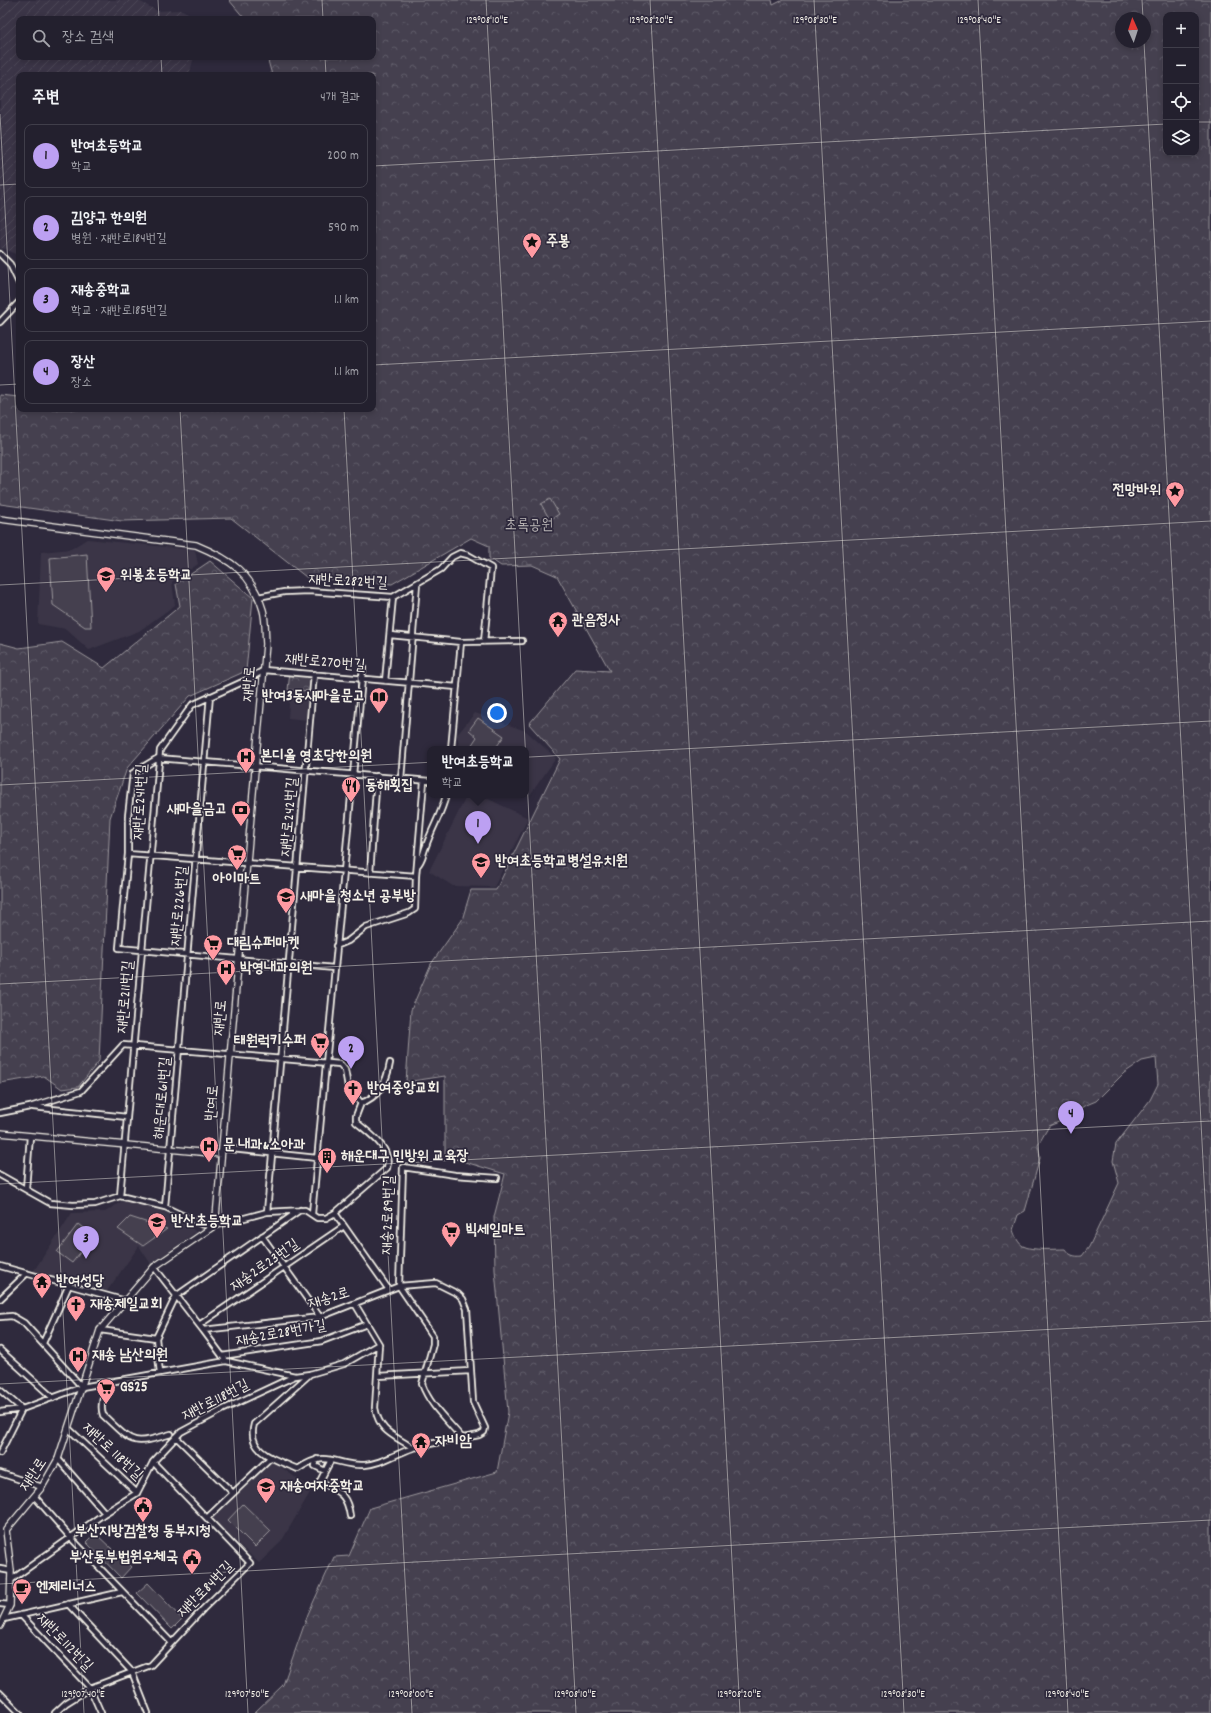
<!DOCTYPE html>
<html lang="ko">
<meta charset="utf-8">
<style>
body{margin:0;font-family:Dekko,"Poor Story",sans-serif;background:#2b2836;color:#f1f3f6}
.controls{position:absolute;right:12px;top:12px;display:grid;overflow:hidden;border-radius:8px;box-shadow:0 2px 6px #0003}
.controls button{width:36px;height:36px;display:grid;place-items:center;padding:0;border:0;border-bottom:1px solid #403e4a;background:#23202e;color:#f1f3f6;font:20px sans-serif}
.compass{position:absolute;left:1115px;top:12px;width:36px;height:36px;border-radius:50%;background:#23202e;box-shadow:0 2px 6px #0003;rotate:357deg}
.you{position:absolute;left:497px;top:713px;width:14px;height:14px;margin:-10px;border:3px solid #fff;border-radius:50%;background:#1a73e8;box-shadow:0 0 0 6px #1a73e833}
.badge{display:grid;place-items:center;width:26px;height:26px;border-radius:50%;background:#bca0f2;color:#111;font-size:13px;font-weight:700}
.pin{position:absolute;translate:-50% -33px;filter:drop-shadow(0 1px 2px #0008)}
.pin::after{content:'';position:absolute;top:21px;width:14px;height:12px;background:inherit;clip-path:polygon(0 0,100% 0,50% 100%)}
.popup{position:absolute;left:427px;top:746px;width:102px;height:52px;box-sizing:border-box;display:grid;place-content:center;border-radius:8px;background:#23202e;filter:drop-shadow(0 1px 3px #0005);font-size:13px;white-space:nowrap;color:#a3a3aa}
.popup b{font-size:15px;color:#f1f3f6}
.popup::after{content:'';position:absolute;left:50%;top:100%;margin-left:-8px;border:8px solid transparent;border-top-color:#23202e}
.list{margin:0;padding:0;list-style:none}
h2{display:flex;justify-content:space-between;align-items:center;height:52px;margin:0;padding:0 16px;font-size:17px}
h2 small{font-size:13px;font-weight:400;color:#a3a3aa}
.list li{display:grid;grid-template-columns:26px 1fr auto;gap:12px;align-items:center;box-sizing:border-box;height:64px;margin:0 8px 8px;padding:0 8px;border:1px solid #403e4a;border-radius:8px}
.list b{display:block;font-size:15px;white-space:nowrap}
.list p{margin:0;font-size:13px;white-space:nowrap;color:#a3a3aa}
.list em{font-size:13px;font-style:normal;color:#a3a3aa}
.icon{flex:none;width:22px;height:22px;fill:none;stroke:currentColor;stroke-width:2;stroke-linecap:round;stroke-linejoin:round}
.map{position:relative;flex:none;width:1211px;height:1713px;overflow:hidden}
.search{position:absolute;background:#23202e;box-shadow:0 2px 6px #0003;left:16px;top:16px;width:360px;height:44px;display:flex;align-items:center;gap:10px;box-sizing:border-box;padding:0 14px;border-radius:8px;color:#a3a3aa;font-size:15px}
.panel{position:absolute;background:#23202e;box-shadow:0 2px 6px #0003;left:16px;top:72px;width:360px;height:340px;border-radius:8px}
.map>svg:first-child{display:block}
.built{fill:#3b3647}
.industrial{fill:url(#industrial-furrows)}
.forest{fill:url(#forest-crowns);stroke:#9c989c;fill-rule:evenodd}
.pitch{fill:#454050;stroke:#9c989c}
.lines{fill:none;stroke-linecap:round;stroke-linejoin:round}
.minor-casing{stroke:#f4f1e8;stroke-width:8}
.major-casing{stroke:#f4f1e8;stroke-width:8}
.minor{stroke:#2f2a3d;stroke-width:4.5}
.major{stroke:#2f2a3d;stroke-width:5.5}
.ticks{fill:none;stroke:#f4f1e8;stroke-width:1;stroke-opacity:0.45}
.labels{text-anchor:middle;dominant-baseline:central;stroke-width:3.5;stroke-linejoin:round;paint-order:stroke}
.poi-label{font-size:15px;font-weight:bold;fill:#f4f1e8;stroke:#2f2a3d;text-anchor:start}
.park-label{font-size:15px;fill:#b7b3b3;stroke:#2f2a3d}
.street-label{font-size:15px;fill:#f4f1e8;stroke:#2f2a3d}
.ticks-label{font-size:10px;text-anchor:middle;fill:#f4f1e8;stroke:#2f2a3d;stroke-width:3.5;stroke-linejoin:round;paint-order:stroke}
</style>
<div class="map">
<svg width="1211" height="1713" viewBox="0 0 1211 1713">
<defs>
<pattern id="industrial-furrows" width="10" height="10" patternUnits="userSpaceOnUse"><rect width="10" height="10" fill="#3b3647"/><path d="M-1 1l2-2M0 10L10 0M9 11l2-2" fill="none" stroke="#4e4a59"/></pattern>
<pattern id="forest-crowns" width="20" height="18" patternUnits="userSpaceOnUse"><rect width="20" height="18" fill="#454050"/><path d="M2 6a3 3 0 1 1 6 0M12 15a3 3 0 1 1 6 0" fill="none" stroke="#605c69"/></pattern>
</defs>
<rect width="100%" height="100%" fill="#2f2a3d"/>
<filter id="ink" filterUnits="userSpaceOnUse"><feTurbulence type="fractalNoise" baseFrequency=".025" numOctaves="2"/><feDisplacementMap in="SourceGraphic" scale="8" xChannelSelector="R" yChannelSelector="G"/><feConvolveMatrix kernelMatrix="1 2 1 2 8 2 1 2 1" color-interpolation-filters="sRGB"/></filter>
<g filter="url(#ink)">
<path class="built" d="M87 539 195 550 198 564 172 582 175 605 139 631 89 650 66 629 38 624 41 552 71 549Z
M290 690 310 692 307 720 288 718Z
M475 713 526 731 556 758 530 795 526 793V749H460L457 735Z
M467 795H480L528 818 494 887 453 886 429 871Z
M124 1200 179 1216 196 1232 151 1264 139 1246 107 1291 33 1272 72 1213 105 1212Z
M272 1461 312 1489 281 1542 259 1563 212 1519Z"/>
<path class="industrial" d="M0 0H137L157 11 182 10 193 16 194 19H19V57H194L189 75H19V256L6 249 0 248Z"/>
<path class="forest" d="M229 0H772L773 5 783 0H1211V1713H254L283 1685 308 1614 334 1557 349 1556 370 1508 497 1472 508 1412 495 1270 494 1217 505 1174 445 1156V1076L406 1082 411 1010 431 964 462 920 471 890H496L560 759 529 724 575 669 610 671 557 576 532 565 501 566 489 558V546L471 538 392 584 306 577 231 518 122 521 0 504V395L19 397V409H373V75H272L267 57H373V19H245ZM1166 15H1196V153H1166ZM1121 18H1145V42H1121ZM1156 1058 1158 1084 1150 1100 1116 1144 1113 1161 1119 1183 1089 1247 1082 1256C1074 1257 1069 1255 1065 1249 1055 1249 1032 1251 1023 1246 1018 1243 1015 1236 1013 1230L1018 1215 1025 1211 1040 1158 1038 1145 1049 1126 1066 1119 1084 1106 1096 1101 1124 1073 1142 1061Z
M210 561 253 598 246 671 190 696 127 768 110 818 99 1061 78 1087 62 1089 44 1076 0 1083V643L19 648 62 642 104 668 180 606 176 584Z
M290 672 314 674 313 691 288 690Z"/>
<path class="pitch" d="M550 499 559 514 550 520 541 504Z
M87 554 91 627H85L53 605 50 558Z
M478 718 504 736 495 749H469L477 737 469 730Z
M130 1217 167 1229 143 1246 118 1229Z
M78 1224 93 1236 72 1263 57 1252Z
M243 1504 271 1531 255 1547 228 1520Z
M95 1533 131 1567 121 1578 86 1542Z
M148 1583 182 1619 172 1629 137 1593Z"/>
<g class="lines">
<defs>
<path id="minor" d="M0 254 10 264 19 283
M0 322 19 302
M258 597 284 592 308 591 393 597 441 569 452 557 460 553 468 555 491 568 484 642
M390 635 461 642 522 641
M385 681 393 597
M451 749 461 642
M158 758 133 773 128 816V854L119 948 334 968
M158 758 430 781
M401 779 417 584
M128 854 416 876
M417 866C423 860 423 853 426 846 432 828 442 813 446 795
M370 873 377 776
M336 946 348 941 366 927 409 913 415 909 416 876 424 781
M361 1103C379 1097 387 1081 390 1063
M33 1107 127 1117
M0 1113 30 1107 81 1091 123 1045 340 1064 345 1070 348 1087 361 1103 356 1116V1122C370 1134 392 1148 387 1168L335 1213 326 1218H317L305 1210 267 1212 214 1226 201 1224 165 1207 120 1196 95 1204 73 1205 50 1203 0 1175
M222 1148 317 1158
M26 1189 30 1136
M120 1196 160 750 192 705 249 679 264 670 457 687
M165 1207 210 696
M267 1212 314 674
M335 1213 389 1290
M312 1214 363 668
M262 1236 320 1317
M0 1266 126 1301
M154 1267 203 1330 320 1317 399 1286 436 1283 458 1294 463 1299 467 1309 473 1402 485 1428 484 1432 479 1435C458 1439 434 1442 413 1448 397 1453 382 1464 365 1465 336 1467 327 1448 298 1469 277 1460 246 1453 254 1424L310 1374
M0 1299 26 1274
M355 1304 379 1344 375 1408C380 1433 394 1435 413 1448
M0 1317 12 1316 24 1323 82 1387
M199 1325 344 1226
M100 1330 156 1338
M203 1330 226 1361 295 1376 310 1374 344 1364 379 1344
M43 1343 69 1285
M0 1350 53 1398
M222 1356 322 1341 367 1324
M160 1373 156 1338 176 1296 300 1210
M378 1376 470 1371
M110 1382C105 1393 99 1403 103 1415 133 1443 130 1446 171 1434
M0 1390 22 1409 0 1453
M0 1412 22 1409 82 1387 226 1361
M69 1429 137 1493
M176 1437 233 1493
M462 1438C448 1421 430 1406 422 1384L433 1344V1336L399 1286 403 1167 455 1175 497 1178
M58 1459 105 1513
M317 1459 315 1466 325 1471
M331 1460 320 1481C338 1492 347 1493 350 1516
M0 1473 42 1487
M35 1497 71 1538 171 1642
M207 1518 270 1458
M0 1569 11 1571
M11 1580 105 1513 137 1493 153 1462 181 1432 224 1409 295 1376
M0 1604 10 1605
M68 1604 132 1672 148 1713
M21 1615 90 1688 101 1713
M4 1619 122 1592
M0 1693 20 1713
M55 1713 66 1703 90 1688 151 1665 203 1609 250 1563 153 1462"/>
<path id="major" d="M0 519 196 545C230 559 252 573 263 610 266 620 265 633 266 644L216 1217 214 1226 154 1267 100 1330 58 1459 42 1487 6 1530 11 1571 10 1605 0 1626
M0 1133 221 1154"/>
</defs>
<use href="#minor" class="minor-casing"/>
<use href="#major" class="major-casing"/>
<use href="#minor" class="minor"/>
<use href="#major" class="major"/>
</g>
</g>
<path class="ticks" d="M158 0 159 19M322 0 323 19M486 0 576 1713M650 0 740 1713M814 0 904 1713M978 0 1068 1713M1142 0 1143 18M1144 42 1211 1312M161 57 162 75M325 57 326 75M0 114 84 1713M1196 122H1211M373 166 1166 124M0 185 19 184M373 365 1211 321M0 385 19 384M180 409 248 1713M344 409 412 1713M0 585 1211 521M0 785 1211 721M0 984 1211 921M0 1184 1211 1121M0 1384 1211 1321M0 1584 1211 1520"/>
<defs>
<symbol id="sight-pin" viewBox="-11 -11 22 30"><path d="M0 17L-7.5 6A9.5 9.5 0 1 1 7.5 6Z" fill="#ff9aa2" stroke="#2f2a3d"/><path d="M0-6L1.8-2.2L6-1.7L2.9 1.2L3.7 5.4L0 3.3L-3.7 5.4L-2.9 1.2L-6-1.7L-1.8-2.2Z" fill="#111"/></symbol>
<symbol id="school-pin" viewBox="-11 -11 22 30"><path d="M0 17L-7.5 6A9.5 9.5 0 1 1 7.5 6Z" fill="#ff9aa2" stroke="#2f2a3d"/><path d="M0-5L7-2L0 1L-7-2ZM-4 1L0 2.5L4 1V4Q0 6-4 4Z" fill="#111"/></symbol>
<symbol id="temple-pin" viewBox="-11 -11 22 30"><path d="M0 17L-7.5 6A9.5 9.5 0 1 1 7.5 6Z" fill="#ff9aa2" stroke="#2f2a3d"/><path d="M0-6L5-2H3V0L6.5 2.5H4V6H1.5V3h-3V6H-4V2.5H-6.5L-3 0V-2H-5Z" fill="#111"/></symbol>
<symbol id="library-pin" viewBox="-11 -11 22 30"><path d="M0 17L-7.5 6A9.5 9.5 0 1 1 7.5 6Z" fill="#ff9aa2" stroke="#2f2a3d"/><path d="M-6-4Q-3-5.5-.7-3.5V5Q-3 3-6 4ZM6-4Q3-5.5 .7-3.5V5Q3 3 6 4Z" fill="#111"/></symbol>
<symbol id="hospital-pin" viewBox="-11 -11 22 30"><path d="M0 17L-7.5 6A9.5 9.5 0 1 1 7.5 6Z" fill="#ff9aa2" stroke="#2f2a3d"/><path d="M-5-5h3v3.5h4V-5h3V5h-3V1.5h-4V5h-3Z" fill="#111"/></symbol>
<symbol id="restaurant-pin" viewBox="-11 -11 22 30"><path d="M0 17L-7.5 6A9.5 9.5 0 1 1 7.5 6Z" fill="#ff9aa2" stroke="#2f2a3d"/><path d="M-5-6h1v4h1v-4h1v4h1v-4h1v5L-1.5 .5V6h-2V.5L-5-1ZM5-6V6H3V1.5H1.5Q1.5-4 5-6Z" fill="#111"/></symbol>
<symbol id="bank-pin" viewBox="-11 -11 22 30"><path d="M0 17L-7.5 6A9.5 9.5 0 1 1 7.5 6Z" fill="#ff9aa2" stroke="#2f2a3d"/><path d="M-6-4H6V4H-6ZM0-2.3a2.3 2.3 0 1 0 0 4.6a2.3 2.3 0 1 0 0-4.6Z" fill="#111"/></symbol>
<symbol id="supermarket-pin" viewBox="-11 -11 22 30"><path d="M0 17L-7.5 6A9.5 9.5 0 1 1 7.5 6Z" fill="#ff9aa2" stroke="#2f2a3d"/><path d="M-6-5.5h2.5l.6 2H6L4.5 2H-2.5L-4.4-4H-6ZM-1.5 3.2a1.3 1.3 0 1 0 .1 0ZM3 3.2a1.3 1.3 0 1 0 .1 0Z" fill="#111"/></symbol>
<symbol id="church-pin" viewBox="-11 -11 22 30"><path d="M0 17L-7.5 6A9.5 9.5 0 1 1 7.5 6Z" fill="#ff9aa2" stroke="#2f2a3d"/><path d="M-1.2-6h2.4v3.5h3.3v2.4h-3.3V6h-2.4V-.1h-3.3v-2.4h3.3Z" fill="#111"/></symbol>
<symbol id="building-pin" viewBox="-11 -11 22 30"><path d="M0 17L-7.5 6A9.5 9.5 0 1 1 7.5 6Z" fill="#ff9aa2" stroke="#2f2a3d"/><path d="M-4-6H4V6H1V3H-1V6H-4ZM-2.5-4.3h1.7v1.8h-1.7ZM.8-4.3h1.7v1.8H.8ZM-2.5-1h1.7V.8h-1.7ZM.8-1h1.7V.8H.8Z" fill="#111"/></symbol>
<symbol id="civic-pin" viewBox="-11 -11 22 30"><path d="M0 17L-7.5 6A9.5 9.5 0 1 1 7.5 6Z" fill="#ff9aa2" stroke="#2f2a3d"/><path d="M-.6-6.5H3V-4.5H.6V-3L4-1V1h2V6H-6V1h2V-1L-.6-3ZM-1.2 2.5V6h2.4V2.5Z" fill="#111"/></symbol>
<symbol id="cafe-pin" viewBox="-11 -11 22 30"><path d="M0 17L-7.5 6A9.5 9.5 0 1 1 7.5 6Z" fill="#ff9aa2" stroke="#2f2a3d"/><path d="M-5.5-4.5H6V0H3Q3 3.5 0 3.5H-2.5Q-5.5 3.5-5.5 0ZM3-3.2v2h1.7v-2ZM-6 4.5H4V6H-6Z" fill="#111"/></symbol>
</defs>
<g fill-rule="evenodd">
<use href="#sight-pin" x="521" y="231" width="22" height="30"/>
<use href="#sight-pin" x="1164" y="480" width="22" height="30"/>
<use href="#school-pin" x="95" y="565" width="22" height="30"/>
<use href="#temple-pin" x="547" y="610" width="22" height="30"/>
<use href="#library-pin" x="368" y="686" width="22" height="30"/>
<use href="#hospital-pin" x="235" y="746" width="22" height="30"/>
<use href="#restaurant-pin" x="340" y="775" width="22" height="30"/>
<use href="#bank-pin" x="230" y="799" width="22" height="30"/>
<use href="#supermarket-pin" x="226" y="843" width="22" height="30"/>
<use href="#school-pin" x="470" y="851" width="22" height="30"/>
<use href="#school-pin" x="275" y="886" width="22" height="30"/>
<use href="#supermarket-pin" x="202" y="933" width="22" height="30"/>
<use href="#hospital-pin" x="215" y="958" width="22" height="30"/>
<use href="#supermarket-pin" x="309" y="1031" width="22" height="30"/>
<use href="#church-pin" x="342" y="1078" width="22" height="30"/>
<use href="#hospital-pin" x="198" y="1135" width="22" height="30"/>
<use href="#building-pin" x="316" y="1146" width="22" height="30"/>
<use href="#school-pin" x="146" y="1211" width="22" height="30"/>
<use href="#supermarket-pin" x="440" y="1220" width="22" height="30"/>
<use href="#temple-pin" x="31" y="1271" width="22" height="30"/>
<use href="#church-pin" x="65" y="1294" width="22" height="30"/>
<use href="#hospital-pin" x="67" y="1345" width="22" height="30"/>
<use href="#supermarket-pin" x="95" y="1377" width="22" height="30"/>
<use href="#temple-pin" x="410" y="1431" width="22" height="30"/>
<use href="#school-pin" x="255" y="1476" width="22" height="30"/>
<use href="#civic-pin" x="132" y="1495" width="22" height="30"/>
<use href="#civic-pin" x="181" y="1547" width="22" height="30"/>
<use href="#cafe-pin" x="11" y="1577" width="22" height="30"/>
</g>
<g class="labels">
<g class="poi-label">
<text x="546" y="242">주봉</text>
<text x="1161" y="491" text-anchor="end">전망바위</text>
<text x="120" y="576">위봉초등학교</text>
<text x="572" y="621">관음정사</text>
<text x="365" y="697" text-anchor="end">반여3동새마을문고</text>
<text x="260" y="757">본디올 영초당한의원</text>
<text x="365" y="786">동해횟집</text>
<text x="227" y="810" text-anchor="end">새마을금고</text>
<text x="495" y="862">반여초등학교병설유치원</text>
<text x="237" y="880" text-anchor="middle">아이마트</text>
<text x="300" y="897">새마을 청소년 공부방</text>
<text x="227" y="944">대림슈퍼마켓</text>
<text x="240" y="969">박영내과의원</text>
<text x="306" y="1042" text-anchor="end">태원럭키수퍼</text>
<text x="367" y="1089">반여중앙교회</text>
<text x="223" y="1146">문 내과&amp;소아과</text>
<text x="341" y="1157">해운대구 민방위 교육장</text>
<text x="171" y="1222">반산초등학교</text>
<text x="465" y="1231">빅세일마트</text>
<text x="56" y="1282">반여성당</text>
<text x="90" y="1305">재송제일교회</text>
<text x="92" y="1356">재송 남산의원</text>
<text x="120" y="1388">GS25</text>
<text x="435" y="1442">자비암</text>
<text x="280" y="1487">재송여자중학교</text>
<text x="143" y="1532" text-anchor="middle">부산지방검찰청 동부지청</text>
<text x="178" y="1558" text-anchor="end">부산동부법원우체국</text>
<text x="36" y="1588">엔제리너스</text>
</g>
<g class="park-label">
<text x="529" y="526">초록공원</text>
</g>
<g class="street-label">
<text transform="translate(348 582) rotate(3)">재반로282번길</text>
<text transform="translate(325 663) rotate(5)">재반로270번길</text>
<text transform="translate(250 684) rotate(-85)">재반로</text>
<text transform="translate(141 802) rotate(-87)">재반로241번길</text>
<text transform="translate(290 817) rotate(-85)">재반로242번길</text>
<text transform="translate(180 906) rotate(-85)">재반로226번길</text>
<text transform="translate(126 997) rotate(-85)">재반로211번길</text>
<text transform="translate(221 1018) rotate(-85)">재반로</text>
<text transform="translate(163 1098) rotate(-85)">해운대로61번길</text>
<text transform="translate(213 1103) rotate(-85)">반여로</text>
<text transform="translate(389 1215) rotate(-88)">재송2로89번길</text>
<text transform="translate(265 1266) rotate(-35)">재송2로23번길</text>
<text transform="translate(329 1299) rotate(-17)">재송2로</text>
<text transform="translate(281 1334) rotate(-10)">재송2로28번가길</text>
<text transform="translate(216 1401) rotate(-27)">재반로118번길</text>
<text transform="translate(112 1452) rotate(43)">재반로 118번길</text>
<text transform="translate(34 1475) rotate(-56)">재반로</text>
<text transform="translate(206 1590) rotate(-45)">재반로84번길</text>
<text transform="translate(64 1643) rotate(46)">재반로112번길</text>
</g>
</g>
<g class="ticks-label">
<text x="487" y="23">129°08'10"E</text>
<text x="651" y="23">129°08'20"E</text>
<text x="815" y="23">129°08'30"E</text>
<text x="979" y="23">129°08'40"E</text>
<text x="83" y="1697">129°07'40"E</text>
<text x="247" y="1697">129°07'50"E</text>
<text x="411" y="1697">129°08'00"E</text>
<text x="575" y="1697">129°08'10"E</text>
<text x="739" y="1697">129°08'20"E</text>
<text x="903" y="1697">129°08'30"E</text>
<text x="1067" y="1697">129°08'40"E</text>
</g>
</svg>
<div class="controls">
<button>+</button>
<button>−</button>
<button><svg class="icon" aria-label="locate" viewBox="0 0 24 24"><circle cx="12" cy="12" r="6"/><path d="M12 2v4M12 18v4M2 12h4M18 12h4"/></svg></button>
<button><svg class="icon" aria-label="layers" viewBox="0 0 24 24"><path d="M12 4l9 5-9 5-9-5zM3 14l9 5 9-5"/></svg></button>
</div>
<svg class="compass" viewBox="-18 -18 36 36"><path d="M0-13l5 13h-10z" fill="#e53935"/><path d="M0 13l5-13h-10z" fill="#a3a3aa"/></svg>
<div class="you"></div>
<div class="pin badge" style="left:478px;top:844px">1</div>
<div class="popup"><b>반여초등학교</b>학교</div>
<div class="pin badge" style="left:351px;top:1069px">2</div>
<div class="pin badge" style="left:86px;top:1259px">3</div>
<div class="pin badge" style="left:1071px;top:1134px">4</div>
<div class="search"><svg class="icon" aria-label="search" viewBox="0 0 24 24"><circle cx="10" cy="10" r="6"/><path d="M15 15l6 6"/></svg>장소 검색</div>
<section class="panel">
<h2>주변<small>4개 결과</small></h2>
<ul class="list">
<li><span class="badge">1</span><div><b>반여초등학교</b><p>학교</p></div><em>200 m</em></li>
<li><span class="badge">2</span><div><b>김양규 한의원</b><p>병원 · 재반로184번길</p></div><em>590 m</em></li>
<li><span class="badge">3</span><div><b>재송중학교</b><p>학교 · 재반로185번길</p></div><em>1.1 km</em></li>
<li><span class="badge">4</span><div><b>장산</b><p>장소</p></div><em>1.1 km</em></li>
</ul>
</section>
</div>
